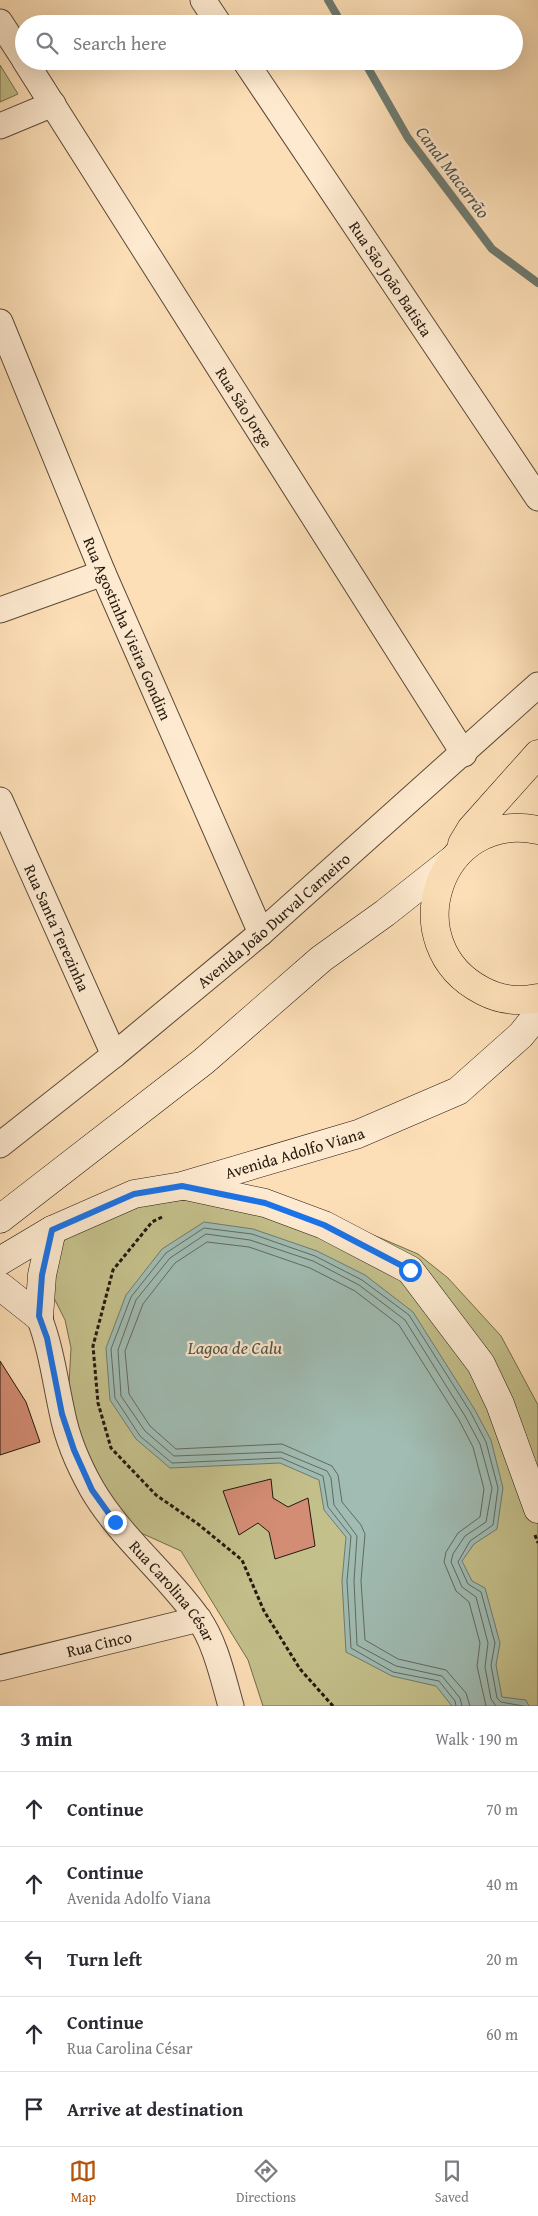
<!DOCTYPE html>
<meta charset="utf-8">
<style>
body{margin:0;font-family:"Gentium Book Plus",serif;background:#f2f2f3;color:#2b2b33}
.stop{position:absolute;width:15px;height:15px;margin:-11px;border:4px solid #1a73e8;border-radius:50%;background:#fff}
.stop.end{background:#1a73e8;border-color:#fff;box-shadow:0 1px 5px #0008}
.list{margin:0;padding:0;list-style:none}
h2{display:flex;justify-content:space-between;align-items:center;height:65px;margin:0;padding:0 20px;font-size:21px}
h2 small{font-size:16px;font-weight:400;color:#7c7c81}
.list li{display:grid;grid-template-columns:32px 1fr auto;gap:15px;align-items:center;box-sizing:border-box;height:75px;padding:0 20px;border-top:1px solid #e1e1e2}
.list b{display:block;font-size:19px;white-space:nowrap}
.list p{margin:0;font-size:16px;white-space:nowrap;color:#7c7c81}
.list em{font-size:16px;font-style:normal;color:#7c7c81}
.icon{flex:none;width:28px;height:28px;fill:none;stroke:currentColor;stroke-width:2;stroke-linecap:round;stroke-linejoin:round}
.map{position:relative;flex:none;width:538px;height:1706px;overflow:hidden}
.search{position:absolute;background:#fff;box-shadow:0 5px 20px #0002;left:15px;right:15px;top:15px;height:55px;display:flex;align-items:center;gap:12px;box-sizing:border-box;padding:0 18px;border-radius:28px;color:#7c7c81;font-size:19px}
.sheet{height:440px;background:#fff}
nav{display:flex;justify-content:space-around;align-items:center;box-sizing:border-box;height:70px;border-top:1px solid #e1e1e2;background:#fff;font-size:14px;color:#7c7c81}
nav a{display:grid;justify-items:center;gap:2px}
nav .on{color:#b45309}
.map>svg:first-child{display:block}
.green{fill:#c4c08b;stroke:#746c4c}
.water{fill:#a0bcb3;stroke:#6e7b71}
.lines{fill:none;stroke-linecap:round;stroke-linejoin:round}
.shore{stroke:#626a60;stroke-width:1}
.stream{stroke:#6e7b71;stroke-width:8}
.building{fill:#d48d75;stroke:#24190e}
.minor-casing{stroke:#5a4a38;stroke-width:27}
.secondary-casing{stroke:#24190e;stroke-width:29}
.trunk-casing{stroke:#24190e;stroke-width:29}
.path{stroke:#24190e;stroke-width:3;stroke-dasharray:4 2.5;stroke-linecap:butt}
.minor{stroke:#feead0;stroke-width:25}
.secondary{stroke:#feead0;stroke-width:28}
.trunk{stroke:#fddfb7;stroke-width:28}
.route{stroke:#1a73e8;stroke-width:6}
.labels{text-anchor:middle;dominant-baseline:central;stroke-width:4.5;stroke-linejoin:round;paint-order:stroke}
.street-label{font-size:16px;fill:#24190e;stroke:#feead0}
.water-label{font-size:18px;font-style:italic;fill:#4f5248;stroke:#feead0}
</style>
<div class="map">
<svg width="538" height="1706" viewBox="0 0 538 1706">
<rect width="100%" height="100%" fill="#fddfb7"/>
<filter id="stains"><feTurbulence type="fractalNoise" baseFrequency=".004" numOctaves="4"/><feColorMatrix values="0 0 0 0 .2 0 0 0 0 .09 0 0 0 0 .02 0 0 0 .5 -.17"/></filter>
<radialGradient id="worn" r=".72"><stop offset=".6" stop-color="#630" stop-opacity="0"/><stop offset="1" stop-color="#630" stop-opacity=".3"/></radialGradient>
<path class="green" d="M0 65 18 94 0 102Z
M212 1197 331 1217 418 1254 448 1278 501 1336 538 1405V1706H263L248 1660 181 1551 141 1533 116 1513 96 1483 68 1402 71 1348 65 1320 49 1288 56 1251 70 1232 145 1204Z"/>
<path class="water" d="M204 1222 253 1229 317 1251 365 1275 413 1312 475 1410 491 1440 503 1488 497 1529 474 1544 462 1561 472 1581 485 1588 500 1643 496 1665 502 1697 526 1700 529 1706H452L436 1686 392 1676 346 1652 342 1581 346 1537 324 1510 319 1480 280 1463 170 1468 136 1439 110 1400 106 1348 126 1295 162 1249Z"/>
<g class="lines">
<path class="shore" d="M456 1706 455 1701 439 1681 393 1672 351 1648 347 1581 351 1536 328 1507 323 1476 281 1458 172 1463 140 1436 115 1398 111 1349 131 1297 166 1253 204 1228 252 1234 315 1256 362 1280 409 1315 471 1413 486 1442 498 1488 493 1525 470 1541 458 1562 468 1584 481 1592 495 1643 491 1665 497 1698 501 1702 523 1706
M462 1706 460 1698 442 1676 396 1666 357 1645 354 1581 357 1536 334 1505 331 1478 327 1471 281 1452 174 1456 145 1431 121 1396 118 1350 136 1300 170 1258 206 1234 250 1240 313 1261 359 1285 405 1320 465 1416 480 1444 492 1488 486 1522 465 1536 453 1554 451 1562 462 1587 476 1597 488 1643 485 1667 491 1699 496 1706
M470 1706 466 1693 446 1670 398 1659 365 1640 361 1581 365 1534 361 1525 342 1502 338 1475 332 1466 282 1444 176 1449 150 1426 129 1394 125 1351 143 1304 175 1263 207 1242 249 1247 310 1268 355 1291 399 1325 459 1420 473 1447 484 1489 480 1517 458 1533 446 1552 444 1562 456 1591 469 1602 480 1643 477 1666 486 1706"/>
<path class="stream" d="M328 0 342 24
M364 61 408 138 492 249 538 283"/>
</g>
<path class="building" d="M0 1361 26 1402 40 1442 0 1455Z
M271 1479 273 1498 288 1507 308 1498 315 1546 275 1559 269 1532 258 1523 239 1535 223 1491Z"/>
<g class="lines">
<defs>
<g id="minor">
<path d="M203 0 219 24"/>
<path d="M0 22 24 59"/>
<path id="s1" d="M25 61 464 754"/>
<path id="s2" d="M245 61 538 498"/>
<path d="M0 126 53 104"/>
<path id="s3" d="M0 322 103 573 261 933"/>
<path d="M0 610 103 573"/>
<path id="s4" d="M0 800 114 1055"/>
<path id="s5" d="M0 1145 114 1055 261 933 538 685"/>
<path id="s6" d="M39 1317C51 1348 55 1380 62 1412 67 1438 79 1466 92 1489 120 1537 166 1573 198 1618 215 1641 223 1678 231 1706"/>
<path id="s7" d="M0 1668 199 1619"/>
</g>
<g id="secondary">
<path d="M186 1186 265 1203 324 1225 410 1270 481 1364 500 1404 538 1509"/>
<path d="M0 1219 204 1061 321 959 385 913 452 860"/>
<path id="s8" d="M0 1261 52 1230 134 1194 182 1186 358 1134 458 1091 521 1035 538 1014"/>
<path d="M0 1286 39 1317"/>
<path d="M39 1317 42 1275 52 1230"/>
</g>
<path id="trunk" d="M538 830C439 809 393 945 483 991 500 1000 519 1002 538 998
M462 844 471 829 538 754"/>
</defs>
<use href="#minor" class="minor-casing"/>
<use href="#secondary" class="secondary-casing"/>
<use href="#trunk" class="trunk-casing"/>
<path class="path" d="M162 1217 152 1222 113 1270 93 1346 98 1403 111 1448 156 1495 198 1524 242 1560 264 1611 300 1669 333 1706
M535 1535 538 1543"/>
<use href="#minor" class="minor"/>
<use href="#secondary" class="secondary"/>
<use href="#trunk" class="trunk"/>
</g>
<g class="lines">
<path class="route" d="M115 1522 92 1490 74 1450 62 1414 47 1338 39 1316 42 1275 52 1230 134 1194 182 1186 265 1203 324 1225 410 1270"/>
</g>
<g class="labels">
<g class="street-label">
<text stroke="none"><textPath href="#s2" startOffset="262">Rua São João Batista</textPath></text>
<text stroke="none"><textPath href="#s1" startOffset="410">Rua São Jorge</textPath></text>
<text stroke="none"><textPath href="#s3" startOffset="332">Rua Agostinha Vieira Gondim</textPath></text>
<text stroke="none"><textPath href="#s5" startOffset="354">Avenida João Durval Carneiro</textPath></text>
<text stroke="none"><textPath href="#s4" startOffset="140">Rua Santa Terezinha</textPath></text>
<text stroke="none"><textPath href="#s8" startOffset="316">Avenida Adolfo Viana</textPath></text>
<text stroke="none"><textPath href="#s6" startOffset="311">Rua Carolina César</textPath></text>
<text stroke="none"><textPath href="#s7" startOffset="102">Rua Cinco</textPath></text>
</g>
<g class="water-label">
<text transform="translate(453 172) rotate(53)">Canal Macarrão</text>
<text x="235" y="1347">Lagoa de Calu</text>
</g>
</g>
<rect width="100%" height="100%" filter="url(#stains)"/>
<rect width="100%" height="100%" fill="url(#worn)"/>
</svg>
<div class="stop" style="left:410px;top:1270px"></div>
<div class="stop end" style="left:115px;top:1522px"></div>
<div class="search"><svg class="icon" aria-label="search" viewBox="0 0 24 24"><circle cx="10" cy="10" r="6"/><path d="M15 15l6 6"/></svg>Search here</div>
</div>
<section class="sheet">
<h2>3 min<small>Walk · 190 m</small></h2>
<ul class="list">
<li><svg class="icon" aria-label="ahead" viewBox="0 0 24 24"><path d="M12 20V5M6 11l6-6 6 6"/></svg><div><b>Continue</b></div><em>70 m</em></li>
<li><svg class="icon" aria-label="ahead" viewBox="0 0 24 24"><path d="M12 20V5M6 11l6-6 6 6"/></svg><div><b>Continue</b><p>Avenida Adolfo Viana</p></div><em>40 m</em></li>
<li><svg class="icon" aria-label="left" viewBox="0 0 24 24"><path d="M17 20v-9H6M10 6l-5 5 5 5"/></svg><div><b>Turn left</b></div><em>20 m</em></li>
<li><svg class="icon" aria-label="ahead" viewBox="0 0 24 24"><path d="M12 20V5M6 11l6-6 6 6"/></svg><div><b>Continue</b><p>Rua Carolina César</p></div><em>60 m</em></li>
<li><svg class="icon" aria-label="arrive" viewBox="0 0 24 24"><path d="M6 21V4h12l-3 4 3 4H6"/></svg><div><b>Arrive at destination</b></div></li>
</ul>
</section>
<nav>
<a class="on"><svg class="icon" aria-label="map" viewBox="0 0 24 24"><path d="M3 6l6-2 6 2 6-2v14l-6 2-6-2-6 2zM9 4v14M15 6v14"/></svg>Map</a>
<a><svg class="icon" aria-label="directions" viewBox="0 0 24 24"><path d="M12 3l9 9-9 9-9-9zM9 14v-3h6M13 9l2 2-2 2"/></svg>Directions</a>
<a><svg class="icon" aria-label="saved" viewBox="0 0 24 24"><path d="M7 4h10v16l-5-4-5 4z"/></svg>Saved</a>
</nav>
